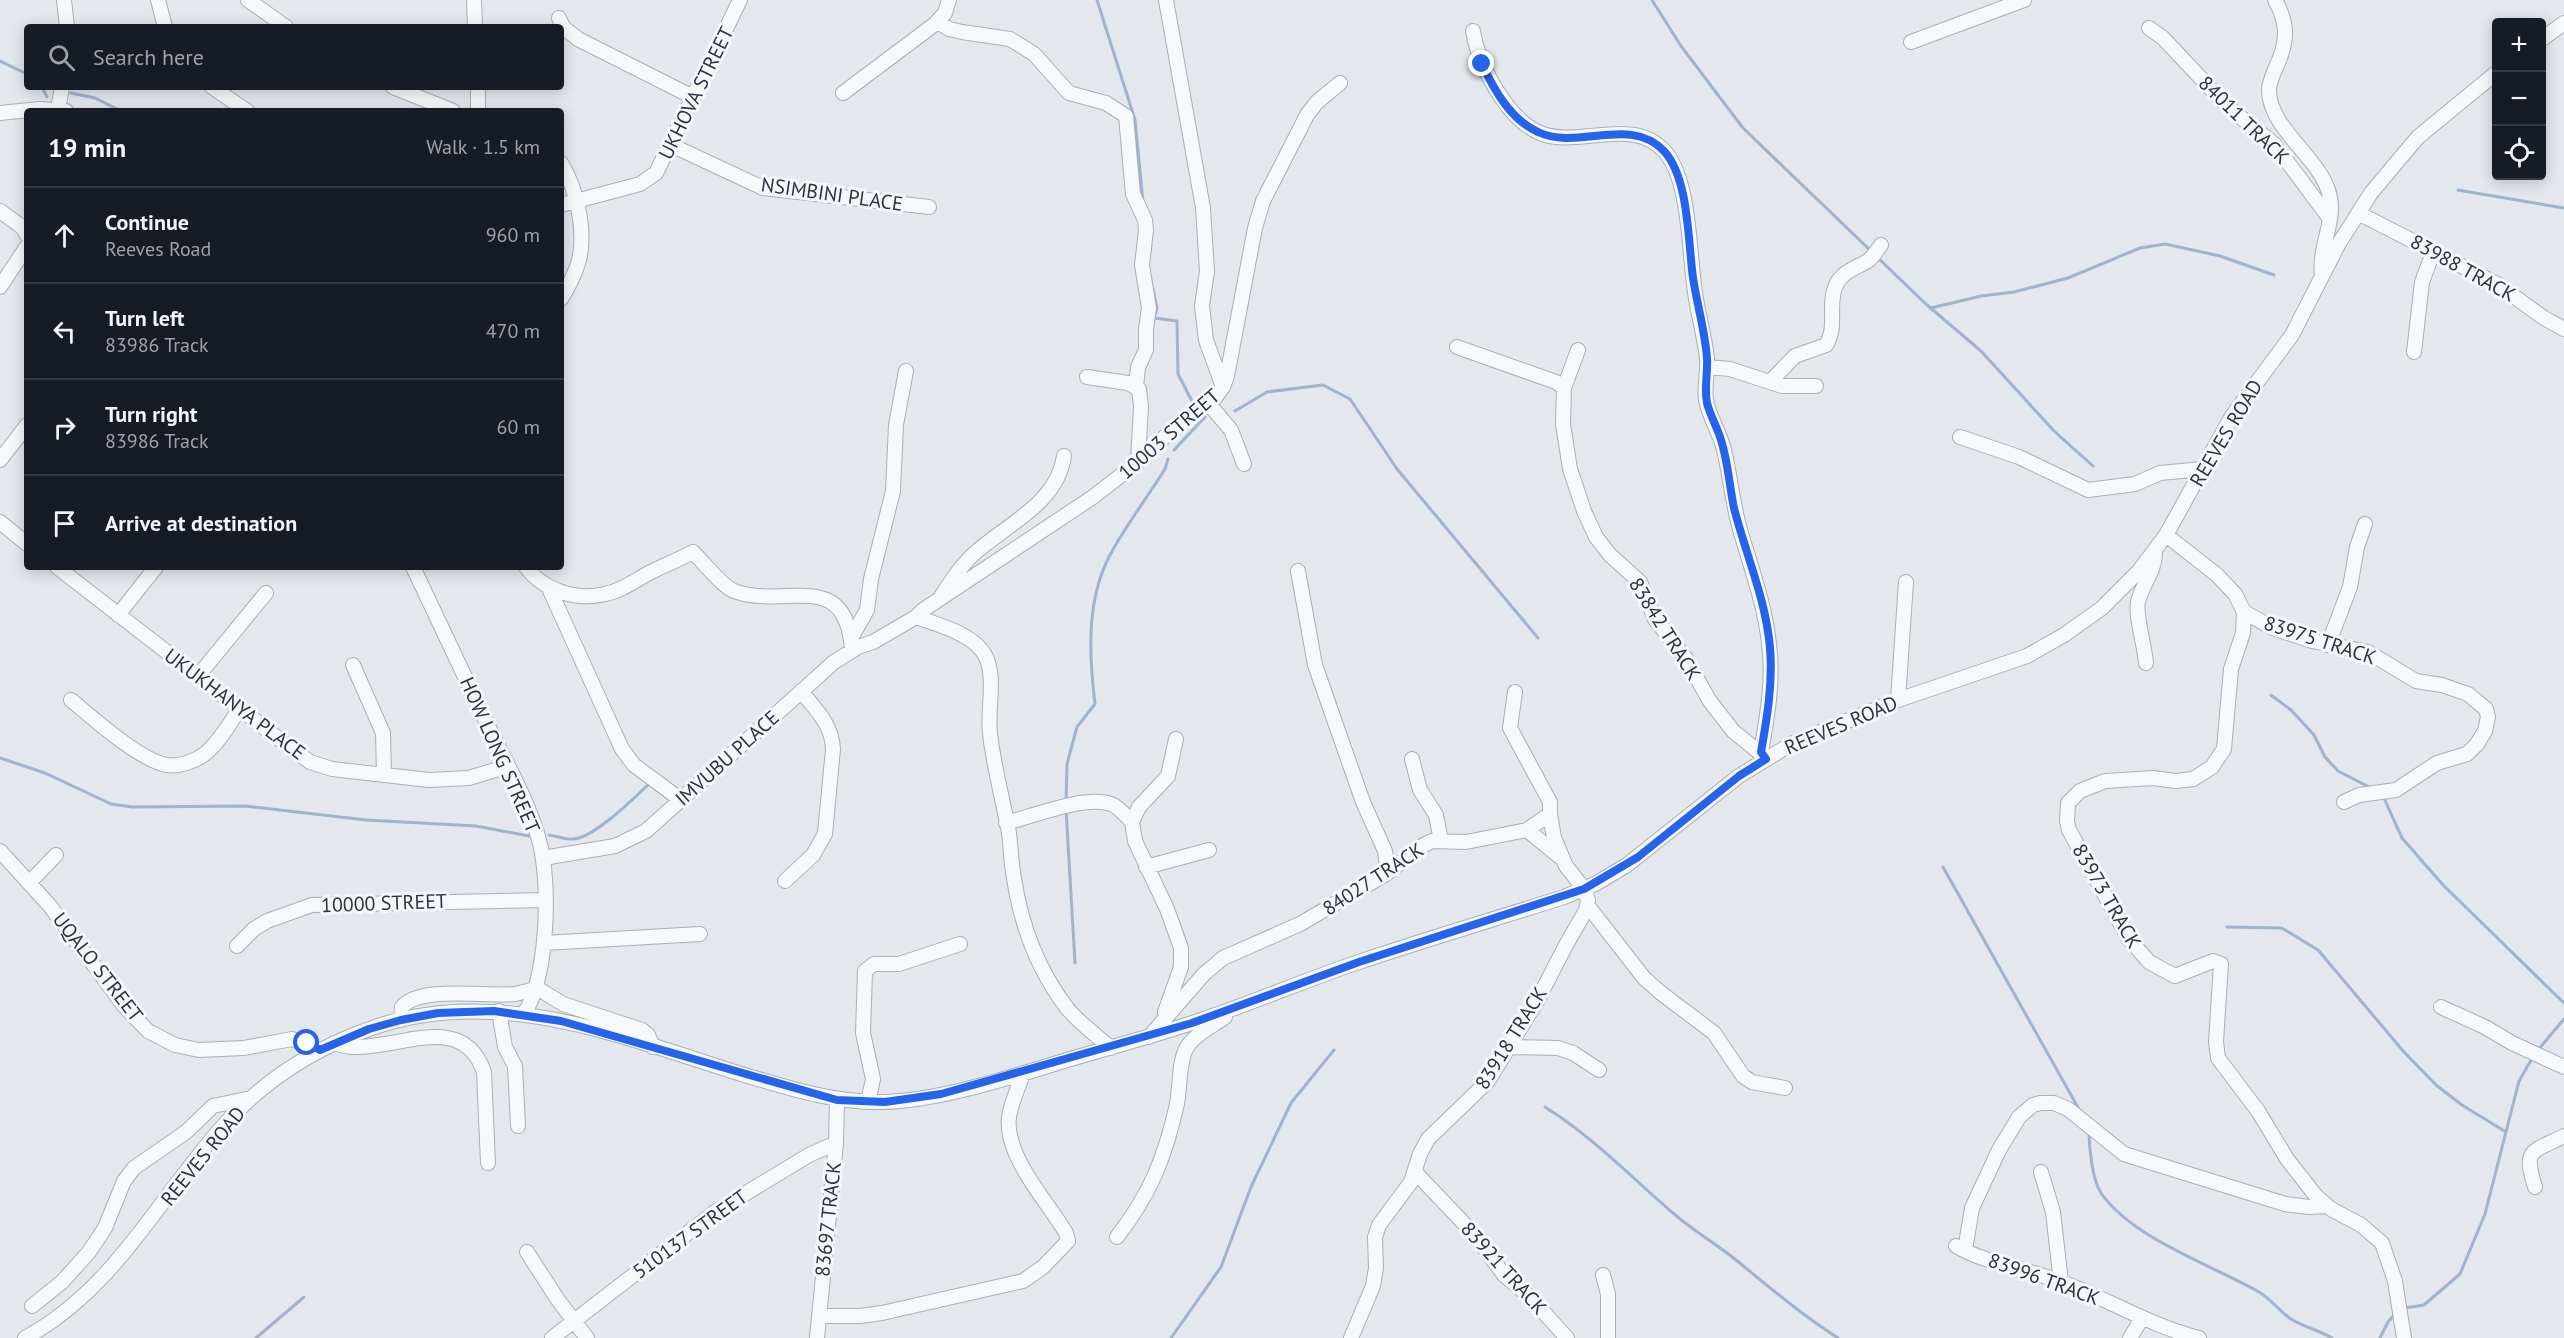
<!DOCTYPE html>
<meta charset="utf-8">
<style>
body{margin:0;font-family:"PT Sans",sans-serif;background:#20242c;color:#f1f3f6}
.controls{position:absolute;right:18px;top:18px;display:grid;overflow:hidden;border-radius:6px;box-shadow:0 3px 15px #0003}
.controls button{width:54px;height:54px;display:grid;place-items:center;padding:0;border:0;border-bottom:2px solid #363941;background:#171b24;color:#f1f3f6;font:30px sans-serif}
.stop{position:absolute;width:18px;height:18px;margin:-14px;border:4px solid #2563eb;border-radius:50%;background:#fff}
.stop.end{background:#2563eb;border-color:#fff;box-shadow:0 2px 6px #0008}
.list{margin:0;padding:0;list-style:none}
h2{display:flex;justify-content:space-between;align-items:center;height:78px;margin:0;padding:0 24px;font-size:26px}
h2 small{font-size:20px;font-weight:400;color:#9ea1a6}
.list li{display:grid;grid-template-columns:39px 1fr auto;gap:18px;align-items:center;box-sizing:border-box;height:96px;padding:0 24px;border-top:2px solid #363941}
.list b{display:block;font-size:22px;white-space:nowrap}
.list p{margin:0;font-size:20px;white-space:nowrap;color:#9ea1a6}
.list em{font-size:20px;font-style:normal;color:#9ea1a6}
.icon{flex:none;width:33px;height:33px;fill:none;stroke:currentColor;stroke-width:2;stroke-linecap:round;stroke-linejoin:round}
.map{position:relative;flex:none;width:2564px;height:1338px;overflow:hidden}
.search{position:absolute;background:#171b24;box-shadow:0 3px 15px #0003;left:24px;top:24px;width:540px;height:66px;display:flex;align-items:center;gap:15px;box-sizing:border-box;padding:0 21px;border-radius:6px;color:#9ea1a6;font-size:22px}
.panel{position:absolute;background:#171b24;box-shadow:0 3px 15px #0003;left:24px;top:108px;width:540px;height:462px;border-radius:6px}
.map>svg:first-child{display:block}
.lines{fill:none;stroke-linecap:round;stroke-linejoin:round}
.stream{stroke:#9fb4cc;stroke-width:3}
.minor-casing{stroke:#a9aeb7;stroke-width:16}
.minor{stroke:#f7f8fa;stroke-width:14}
.route{stroke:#2563eb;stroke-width:8}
.labels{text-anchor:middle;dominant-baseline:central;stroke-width:6;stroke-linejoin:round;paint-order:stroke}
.street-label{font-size:20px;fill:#2b3445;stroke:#f4f6f9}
</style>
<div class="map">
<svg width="2564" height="1338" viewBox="0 0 2564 1338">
<rect width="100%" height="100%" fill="#e4e7ec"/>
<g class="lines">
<path class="stream" d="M1097 0 1135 120 1143 203
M1652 0 1681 46 1743 128 1872 252
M0 61 27 74
M42 87 47 97
M71 93 95 98 121 111
M2458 190 2564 208
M1877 257 1927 305 1981 351 2054 431 2093 466
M1148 262 1151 245
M1153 289 1157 308 1154 318 1177 321 1178 374 1195 407
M1931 308 1981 296 2014 292 2068 278 2140 248 2165 244 2220 256 2274 275
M1235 411 1267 392 1323 385 1350 399 1397 469 1538 638
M1174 450 1205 417
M2271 695 2291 710 2314 735 2325 757 2338 771 2371 788
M0 758 45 773 111 804 132 807 245 806 366 820 476 826 529 836
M2383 796 2402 838 2443 885 2564 1003
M1066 802 1067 764 1077 727 1095 704C1089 655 1086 600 1110 555 1126 525 1147 498 1165 469L1168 459
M1066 809 1075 963
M549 835C556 836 566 840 573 839 593 839 634 798 650 783
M1943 867 2080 1111
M2227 927 2282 928 2318 950 2404 1052 2436 1085 2462 1105 2506 1132
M2538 1050 2564 1019
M1545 1107C1593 1137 1631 1177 1673 1213 1692 1230 1715 1243 1736 1260 1769 1287 1801 1314 1838 1338
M2089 1130C2089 1147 2092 1179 2101 1193 2133 1239 2212 1265 2259 1292 2271 1299 2279 1311 2291 1319 2303 1327 2319 1330 2332 1338
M2405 1308 2424 1305 2460 1274 2485 1214 2519 1081 2533 1057
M256 1338 304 1297
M1171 1338 1221 1267 1251 1187 1291 1103 1334 1050
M2380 1338 2388 1322 2395 1314"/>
<defs>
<path id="minor" d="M64 0 67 27
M158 0 165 27
M248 0 286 27
M474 0 475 27
M1166 0 1203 208 1207 271 1202 306 1206 340 1223 387
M2275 0C2288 23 2288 41 2277 65 2273 74 2269 82 2269 91 2270 129 2319 157 2329 193 2337 220 2318 247 2322 275
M559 18 563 27 578 39 693 97
M938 22 949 29 962 32 1010 39 1034 54 1069 93 1106 103 1126 116 1133 194 1145 220 1146 230 1142 265 1149 308 1146 329V350L1138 367 1136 387
M2149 28 2163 38 2228 107 2274 144 2330 219
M1473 31C1477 56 1487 76 1501 97 1511 112 1523 126 1540 133 1579 149 1634 114 1666 153 1690 182 1689 253 1695 292 1698 315 1705 337 1707 359 1708 373 1704 386 1706 400 1709 416 1718 430 1723 446 1730 473 1732 500 1739 526 1750 565 1765 604 1769 644 1774 680 1767 717 1761 752
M2542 39 2564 23
M1911 42 2024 0
M212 87 247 111
M393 87 453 111
M478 87V111
M843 93 935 24 945 13 949 0
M58 110 62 87
M0 113 40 109 66 111
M671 145 763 188 929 207
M561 163C577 189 586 231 579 260 575 275 568 287 561 299
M561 205 640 184 656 173 740 0
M0 211 22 227 27 235
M2358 213 2497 284 2544 318 2564 329
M0 287 27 246
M1457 347 1556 382 1564 388
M1578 350 1564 388 1563 424 1570 469 1584 511 1596 537 1610 555 1640 582 1655 619 1687 660 1709 700 1733 731 1765 757
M2414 352 2422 282 2434 250
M1707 367 1730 369 1782 386H1816
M1087 377 1128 383 1139 389 1141 406 1138 462
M1770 382 1795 356 1826 345C1838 327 1827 304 1836 285 1842 271 1857 268 1869 260 1874 256 1877 250 1881 245
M1208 403 1231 430 1244 464
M1960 437 2019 457 2088 490 2135 484 2160 473 2203 469
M0 460 27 425
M0 522 27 544
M2166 535 2217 575 2235 594 2244 612 2243 633 2231 669 2224 749 2212 767 2193 779 2176 781 2153 778 2105 781 2080 791 2068 803 2067 821 2069 830 2129 939 2149 962 2175 976 2213 961 2221 964 2216 1042 2218 1058 2258 1111 2287 1159 2316 1196 2331 1209 2361 1225 2382 1243 2395 1281 2404 1338
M57 567 288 746 310 762 332 769 429 780 469 778 508 766
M413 567C439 622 465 677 491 732 508 766 529 803 539 840 551 883 548 976 524 1014
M526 567C544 591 577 601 605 594 622 591 637 579 651 572 665 565 680 559 693 552 703 562 722 586 734 591 785 610 846 566 852 650
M1298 571 1315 665 1363 802 1385 851 1387 867 1386 874
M548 586 622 749 634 765 681 800
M942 595C952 580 962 564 976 552 1008 524 1058 502 1064 456
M2244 612 2273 628 2312 641 2368 652 2416 681 2442 685 2468 694 2486 709 2488 717 2485 731 2477 744 2467 754 2437 763 2396 790 2359 795 2344 802
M118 615 156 567
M916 617C938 625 975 634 986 657 996 679 987 710 990 734 994 768 1003 800 1009 833 1011 848 1011 863 1014 878 1021 925 1038 970 1067 1008 1079 1023 1096 1035 1111 1048
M851 638 867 610 871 579 893 491 896 425 906 371
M2328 645 2350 587 2357 547 2365 524
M2146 663C2145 647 2135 615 2138 602 2142 584 2155 572 2155 553
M353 665 383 733 384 775
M198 676 266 593
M1515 692 1510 728 1550 802V814
M71 700C93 718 139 760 167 765 180 767 196 761 206 753 220 741 230 723 240 708
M1898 700 1906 582
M1412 759 1420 790 1436 815 1441 841
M1006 823C1033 816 1085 795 1111 804 1119 807 1126 816 1132 822
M1527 830 1560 857
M0 851 50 906 125 1007 148 1031 175 1045 199 1050 244 1048 292 1039 320 1050
M543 858 615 846 646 831 834 662 858 647 873 642 916 617 923 610 1093 497 1138 462 1172 430 1215 398 1223 387 1227 376 1255 228 1263 201 1307 115 1317 102 1340 83
M1146 867 1209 850
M785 881 813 855 825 834 833 749C832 724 816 710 801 691
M30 882 56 855
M1588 906 1644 978 1661 993 1714 1033 1743 1076 1752 1082 1785 1088
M544 943 700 934
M237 946 254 929 267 921 312 905 544 900
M537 988 563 1004 642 1030 648 1035 653 1047
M2441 1007 2485 1027 2512 1043 2564 1067
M499 1011 505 1047 515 1066 518 1126
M1165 1012 1181 967V948L1167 909 1135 841 1132 822 1139 807 1168 776 1176 739
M401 1020 402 1007C420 985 489 997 515 994 522 993 530 990 537 988
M1149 1037 1204 974 1223 958 1300 924 1386 874 1422 846 1432 841 1466 842 1527 830 1550 814 1554 838 1566 866 1584 889 1588 900 1586 910 1566 945 1537 1001 1488 1081 1428 1139 1420 1154 1411 1182 1379 1225 1375 1237 1376 1268 1373 1286 1351 1338
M334 1043C340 1045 346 1047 353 1047 397 1050 463 1010 484 1072L488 1163
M1510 1047 1558 1048 1573 1053 1599 1070
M868 1102 873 1079 863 1033 865 971 874 964H899L960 944
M1415 1172 1475 1235 1504 1275 1530 1297 1567 1338
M2041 1172 2053 1212 2061 1282
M2535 1187C2523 1148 2531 1153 2564 1136
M1117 1237C1151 1193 1165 1157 1177 1104 1180 1088 1179 1062 1186 1049 1193 1035 1213 1026 1225 1017
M1956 1246C1989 1265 2029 1269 2064 1283 2110 1300 2151 1326 2199 1338
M1965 1250 1972 1208 1999 1150 2019 1117 2033 1105 2040 1103H2054L2068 1109 2124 1154 2285 1204 2309 1207 2326 1206
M527 1252 558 1300 587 1338
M1603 1275 1608 1294V1338
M32 1306 62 1282 89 1252 105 1228 124 1181 134 1168 186 1132 213 1106 251 1098
M819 1316H860L882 1313 1023 1281 1043 1267 1068 1241 1066 1233C1048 1202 1004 1156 1009 1117 1011 1102 1019 1087 1023 1073
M25 1338C114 1290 158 1199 223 1126 263 1081 315 1048 372 1028 498 983 627 1039 748 1076 792 1089 836 1103 882 1102 941 1101 1017 1075 1074 1058 1115 1046 1157 1035 1198 1021 1252 1003 1305 980 1359 962 1427 939 1495 919 1564 897L1595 884 1627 865 1739 776 1791 744 1898 700 2027 656 2064 635 2102 608 2138 572 2166 535 2232 416 2292 335 2338 245 2371 193 2418 137 2496 73
M552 1338 715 1212 809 1155 836 1143
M817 1338 836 1143 837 1100
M2130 1338 2142 1318"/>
</defs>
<use href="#minor" class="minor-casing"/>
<use href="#minor" class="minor"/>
</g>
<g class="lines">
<path class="route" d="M307 1043 320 1050 369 1029 401 1020 438 1013 494 1011 561 1021 837 1100 885 1102 941 1094 1192 1023 1359 962 1584 889 1638 857 1739 776 1766 759 1761 752C1767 718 1773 683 1770 648 1766 600 1746 555 1734 508 1729 484 1728 460 1720 437 1716 425 1710 415 1707 403 1704 388 1708 373 1707 358 1705 331 1697 304 1693 278 1688 242 1689 178 1664 151 1630 115 1578 151 1538 132 1511 120 1494 90 1482 64"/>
</g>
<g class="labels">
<g class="street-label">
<text transform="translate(696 93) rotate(-64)">UKHOVA STREET</text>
<text transform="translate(2244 120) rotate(44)">84011 TRACK</text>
<text transform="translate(832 194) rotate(8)">NSIMBINI PLACE</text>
<text transform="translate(2463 268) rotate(29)">83988 TRACK</text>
<text transform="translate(2226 433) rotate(-59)">REEVES ROAD</text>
<text transform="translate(1169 434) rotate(-41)">10003 STREET</text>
<text transform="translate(1665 629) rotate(58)">83842 TRACK</text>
<text transform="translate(2320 640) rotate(18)">83975 TRACK</text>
<text transform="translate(235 704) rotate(37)">UKUKHANYA PLACE</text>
<text transform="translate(1841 725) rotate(-23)">REEVES ROAD</text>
<text transform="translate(500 755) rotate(66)">HOW LONG STREET</text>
<text transform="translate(727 758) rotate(-42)">IMVUBU PLACE</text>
<text transform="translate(1373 879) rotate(-33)">84027 TRACK</text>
<text transform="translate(2107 896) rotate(60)">83973 TRACK</text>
<text transform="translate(384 903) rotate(-2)">10000 STREET</text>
<text transform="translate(98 967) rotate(52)">UQALO STREET</text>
<text transform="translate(1511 1038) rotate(-58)">83918 TRACK</text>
<text transform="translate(203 1156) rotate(-51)">REEVES ROAD</text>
<text transform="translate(828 1219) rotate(-84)">83697 TRACK</text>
<text transform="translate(690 1234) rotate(-36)">510137 STREET</text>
<text transform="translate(1504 1268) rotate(48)">83921 TRACK</text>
<text transform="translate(2044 1279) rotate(20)">83996 TRACK</text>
</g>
</g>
</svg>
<div class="controls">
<button>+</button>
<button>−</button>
<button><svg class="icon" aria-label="locate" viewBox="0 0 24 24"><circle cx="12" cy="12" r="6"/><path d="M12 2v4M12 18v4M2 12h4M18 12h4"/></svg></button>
</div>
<div class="stop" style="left:307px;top:1043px"></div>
<div class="stop end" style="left:1482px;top:64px"></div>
<div class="search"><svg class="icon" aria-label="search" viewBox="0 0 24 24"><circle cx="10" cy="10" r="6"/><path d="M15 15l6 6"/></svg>Search here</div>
<section class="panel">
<h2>19 min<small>Walk · 1.5 km</small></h2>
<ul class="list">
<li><svg class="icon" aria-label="ahead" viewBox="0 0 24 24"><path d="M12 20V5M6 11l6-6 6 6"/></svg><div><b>Continue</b><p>Reeves Road</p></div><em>960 m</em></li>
<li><svg class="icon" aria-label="left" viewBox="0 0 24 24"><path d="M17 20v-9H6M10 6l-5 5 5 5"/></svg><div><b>Turn left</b><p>83986 Track</p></div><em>470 m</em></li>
<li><svg class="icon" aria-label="right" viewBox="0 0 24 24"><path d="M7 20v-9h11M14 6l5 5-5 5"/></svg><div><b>Turn right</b><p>83986 Track</p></div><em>60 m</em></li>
<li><svg class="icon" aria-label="arrive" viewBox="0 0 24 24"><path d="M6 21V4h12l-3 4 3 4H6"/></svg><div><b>Arrive at destination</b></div></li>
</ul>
</section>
</div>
